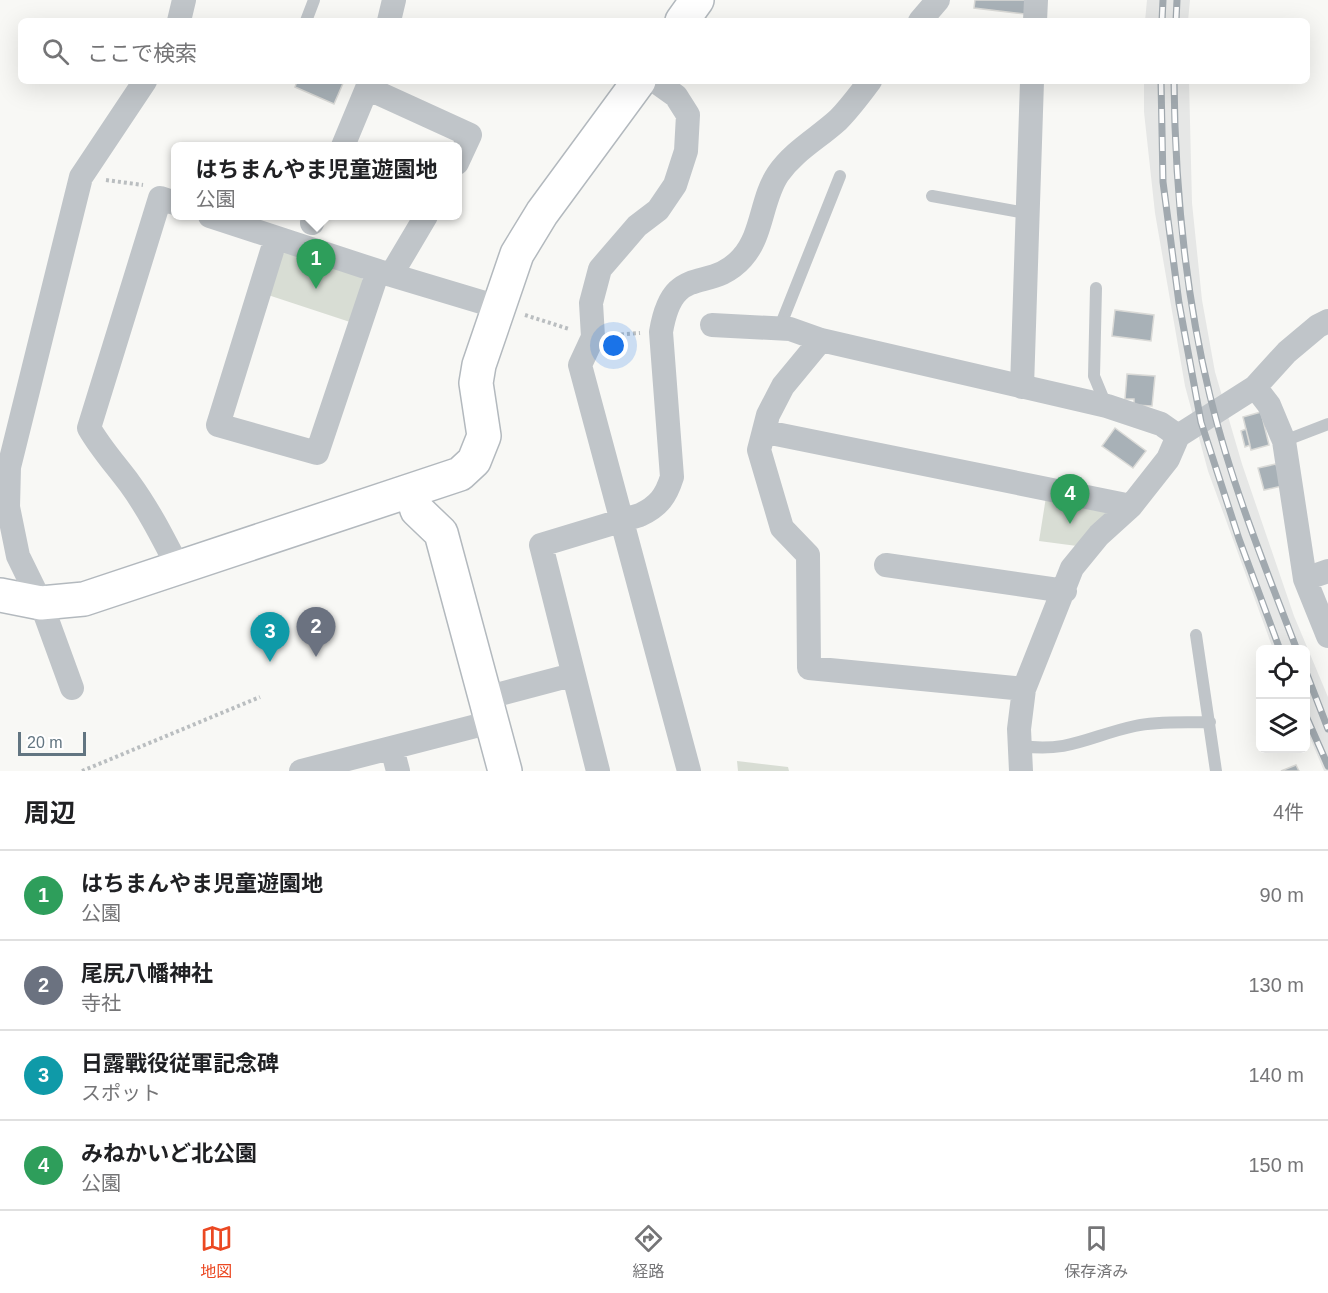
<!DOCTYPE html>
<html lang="ja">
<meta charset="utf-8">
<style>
body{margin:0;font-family:Helvetica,"Noto Sans JP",sans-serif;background:#f6f6f6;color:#202124}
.controls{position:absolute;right:18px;bottom:18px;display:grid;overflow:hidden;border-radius:9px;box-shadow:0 6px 24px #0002}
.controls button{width:54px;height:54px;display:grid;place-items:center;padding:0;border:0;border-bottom:2px solid #e0e0e0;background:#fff;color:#202124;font:30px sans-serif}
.scale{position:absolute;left:18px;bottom:15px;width:68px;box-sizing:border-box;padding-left:6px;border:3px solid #627581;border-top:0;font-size:16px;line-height:21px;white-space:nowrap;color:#627581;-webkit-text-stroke:4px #fff;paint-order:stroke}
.you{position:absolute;left:614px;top:346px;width:21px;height:21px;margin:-15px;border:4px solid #fff;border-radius:50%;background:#1a73e8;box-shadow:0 0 0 9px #1a73e833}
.badge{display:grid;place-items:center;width:39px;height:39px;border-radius:50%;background:#eb4822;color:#fff;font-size:20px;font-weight:700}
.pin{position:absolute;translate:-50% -50px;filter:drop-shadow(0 2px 3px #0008)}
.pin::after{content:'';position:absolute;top:32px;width:21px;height:18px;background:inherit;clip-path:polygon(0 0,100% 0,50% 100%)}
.popup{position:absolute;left:171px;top:142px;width:291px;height:78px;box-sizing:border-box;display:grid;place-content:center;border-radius:9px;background:#fff;filter:drop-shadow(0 2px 4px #0005);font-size:20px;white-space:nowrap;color:#757577}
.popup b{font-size:22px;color:#202124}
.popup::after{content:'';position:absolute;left:50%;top:100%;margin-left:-12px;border:12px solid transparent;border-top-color:#fff}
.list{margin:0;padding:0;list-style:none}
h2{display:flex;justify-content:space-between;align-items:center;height:78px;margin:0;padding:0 24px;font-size:26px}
h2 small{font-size:20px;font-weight:400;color:#757577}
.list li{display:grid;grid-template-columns:39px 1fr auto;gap:18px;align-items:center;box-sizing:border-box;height:90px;padding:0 24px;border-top:2px solid #e0e0e0}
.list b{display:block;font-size:22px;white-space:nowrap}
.list p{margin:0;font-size:20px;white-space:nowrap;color:#757577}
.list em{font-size:20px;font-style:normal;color:#757577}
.icon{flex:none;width:33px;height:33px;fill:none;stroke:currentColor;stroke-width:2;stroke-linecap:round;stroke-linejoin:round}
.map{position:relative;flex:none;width:1328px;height:771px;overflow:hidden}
.search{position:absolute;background:#fff;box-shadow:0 6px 24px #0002;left:18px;right:18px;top:18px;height:66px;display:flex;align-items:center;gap:15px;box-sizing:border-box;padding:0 21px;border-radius:9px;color:#757577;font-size:22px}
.sheet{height:438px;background:#fff}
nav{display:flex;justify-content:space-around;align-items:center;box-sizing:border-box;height:84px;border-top:2px solid #e0e0e0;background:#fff;font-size:16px;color:#757577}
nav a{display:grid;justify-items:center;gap:3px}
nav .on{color:#eb4822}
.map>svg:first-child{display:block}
.built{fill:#e6e7e6}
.green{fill:#d8ddd4}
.building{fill:#a8b1b7;stroke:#dadad7;stroke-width:1.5}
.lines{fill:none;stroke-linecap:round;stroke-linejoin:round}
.secondary-casing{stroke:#b3b9be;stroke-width:36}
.path{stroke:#babec0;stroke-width:4;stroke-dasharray:3 3;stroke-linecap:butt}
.lane{stroke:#c0c5c9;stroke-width:12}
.street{stroke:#c0c5c9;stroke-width:24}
.secondary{stroke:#fff;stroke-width:33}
.rail-casing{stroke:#a1a9af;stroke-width:7}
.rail{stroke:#fff;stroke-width:4.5;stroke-dasharray:14;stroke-linecap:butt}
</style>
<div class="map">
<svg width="1328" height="771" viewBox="0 0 1328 771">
<rect width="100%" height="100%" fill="#f8f8f5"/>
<path class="built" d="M1147 0H1190L1188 21H1145Z
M1144 81H1189L1192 203 1202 300 1215 372 1242 464 1294 616 1328 697V771H1324L1306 728V650L1273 649 1208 471 1185 386 1155 213 1144 112Z"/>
<path class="green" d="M288 251 360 276 366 284 353 323 265 294 279 256Z
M1046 497 1103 507 1109 517 1077 546 1039 541Z
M737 761 788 767 789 771H738Z"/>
<path class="building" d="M975 0H1026L1025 14 974 8Z
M297 81H344L334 104 295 87Z
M1115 310 1154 315 1151 341 1112 336Z
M1127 374 1155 376 1152 406 1134 405V399H1125Z
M1261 412 1269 445 1251 450 1243 417Z
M1115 428 1146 451 1133 468 1102 446Z
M1246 429 1250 445 1245 447 1241 431Z
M1276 464 1282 486 1264 490 1258 468Z
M1296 765 1299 771H1281Z"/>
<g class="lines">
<defs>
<path id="secondary" d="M682 21 697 0
M411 491 417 510 441 533 505 771
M0 595 41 603 84 599 460 474 474 461 484 436 476 383 479 365 517 254 542 213 639 81"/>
</defs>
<use href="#secondary" class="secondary-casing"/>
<path class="path" d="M106 180 143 185
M525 315 569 329
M615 335 640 333
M82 771 260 697"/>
<path class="lane" d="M306 21 314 0
M932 196 1026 213
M1096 288 1094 376 1106 405
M779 329 840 176
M1284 441 1328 424
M1196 635 1216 771
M1022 746C1069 753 1092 735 1135 726 1158 721 1186 723 1210 722"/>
<path class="street" d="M179 21 184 0
M389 21 394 0
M920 21 938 0
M1035 21 1036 0
M655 81 676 96 688 115 686 151 675 185 658 210 637 226 600 269 591 303 593 337 580 365 689 771
M367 88 470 135 457 163
M343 146 370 81
M175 203 160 198 89 428C101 449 116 465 130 484 149 510 164 540 179 569
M210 216 378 271 498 307
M312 223 315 216
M276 238 218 425 317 453 378 271
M391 275 426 216
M712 325 790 329 821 340 1107 406 1161 424 1178 436
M821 340 783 386 768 415 759 450 782 528 808 555 809 668 1024 689
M1022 387 1032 81
M1255 387 1269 405 1284 441 1305 579 1328 636
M766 432 1131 506
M886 565 1065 591
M1305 579 1328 571
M72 688 41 603 18 556 8 507 9 467 81 177 145 81
M485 698 572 675
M392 748 398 771
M301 771 476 726
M598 771 541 545 640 515C659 506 666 496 672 477L661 332C673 260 709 295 742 258 763 235 761 199 778 174 794 151 817 139 838 120 850 108 860 94 870 81
M1021 771 1019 729 1024 689 1072 568 1099 535 1131 506 1168 459 1178 436 1255 387 1287 352 1318 326 1328 321"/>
<use href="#secondary" class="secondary"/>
<defs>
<path id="rail" d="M1162 21 1163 0
M1176 21 1177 0
M1161 81 1163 182 1179 303 1201 422 1239 539 1280 650
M1174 81C1175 187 1185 293 1210 396 1231 483 1265 567 1297 650
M1306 672 1328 729
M1306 716 1328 766"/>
</defs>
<use href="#rail" class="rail-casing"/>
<use href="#rail" class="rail"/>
</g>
</svg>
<div class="controls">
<button><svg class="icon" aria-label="locate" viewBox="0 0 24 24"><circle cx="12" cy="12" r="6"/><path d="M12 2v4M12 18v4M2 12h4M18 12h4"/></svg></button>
<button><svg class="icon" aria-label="layers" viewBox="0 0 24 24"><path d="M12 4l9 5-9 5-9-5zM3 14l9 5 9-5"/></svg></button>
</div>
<div class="scale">20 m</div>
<div class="you"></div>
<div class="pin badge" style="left:316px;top:289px;background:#2e9e5b">1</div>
<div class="popup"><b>はちまんやま児童遊園地</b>公園</div>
<div class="pin badge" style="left:316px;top:657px;background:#6b7280">2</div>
<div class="pin badge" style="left:270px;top:662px;background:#0f9aa8">3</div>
<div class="pin badge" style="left:1070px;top:524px;background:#2e9e5b">4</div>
<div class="search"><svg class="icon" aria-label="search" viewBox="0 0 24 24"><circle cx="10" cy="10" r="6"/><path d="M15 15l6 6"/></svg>ここで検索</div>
</div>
<section class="sheet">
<h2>周辺<small>4件</small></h2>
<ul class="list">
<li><span class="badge" style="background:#2e9e5b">1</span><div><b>はちまんやま児童遊園地</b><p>公園</p></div><em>90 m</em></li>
<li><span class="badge" style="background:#6b7280">2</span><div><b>尾尻八幡神社</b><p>寺社</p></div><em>130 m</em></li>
<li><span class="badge" style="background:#0f9aa8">3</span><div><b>日露戰役従軍記念碑</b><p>スポット</p></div><em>140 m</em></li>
<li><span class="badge" style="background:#2e9e5b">4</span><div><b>みねかいど北公園</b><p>公園</p></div><em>150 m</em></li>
</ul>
</section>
<nav>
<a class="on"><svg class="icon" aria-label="map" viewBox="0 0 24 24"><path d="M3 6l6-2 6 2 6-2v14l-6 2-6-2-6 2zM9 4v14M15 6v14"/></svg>地図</a>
<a><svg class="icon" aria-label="directions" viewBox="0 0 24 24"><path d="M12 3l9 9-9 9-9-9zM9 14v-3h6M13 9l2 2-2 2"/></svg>経路</a>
<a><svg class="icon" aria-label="saved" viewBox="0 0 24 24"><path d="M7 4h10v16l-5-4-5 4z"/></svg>保存済み</a>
</nav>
